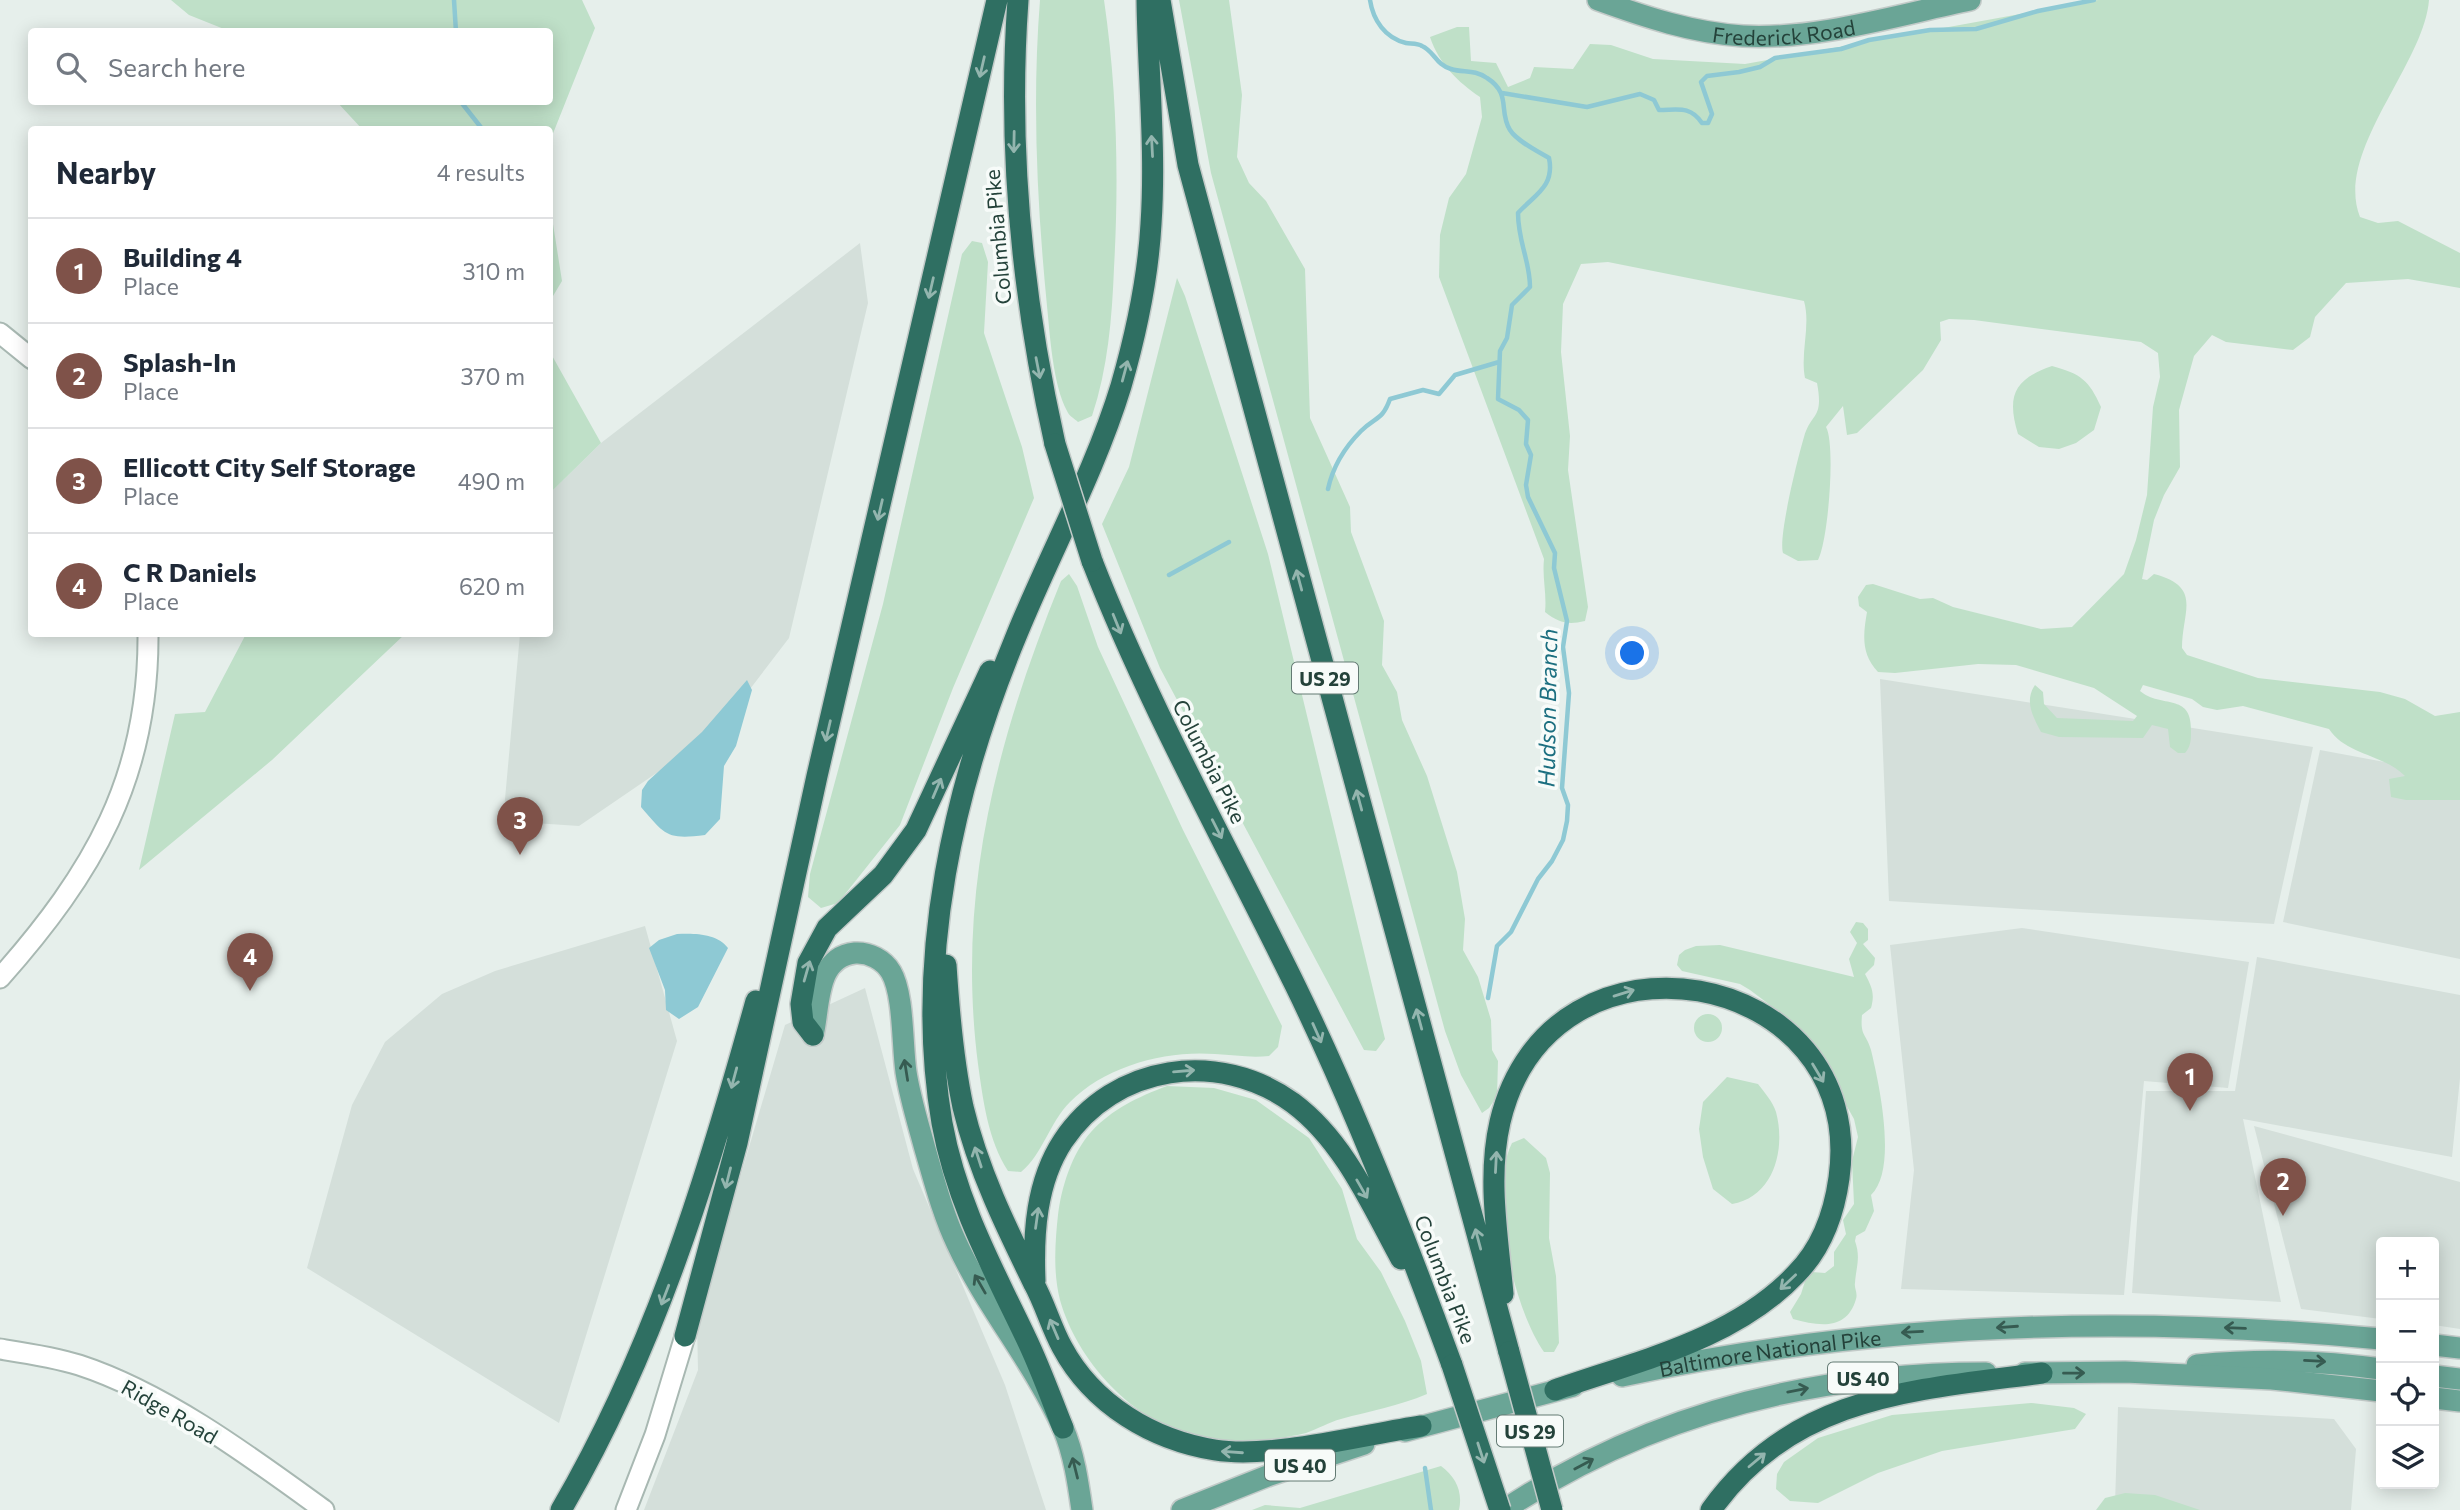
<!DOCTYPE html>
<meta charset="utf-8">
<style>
body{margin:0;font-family:Commissioner,sans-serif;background:#f6f6f7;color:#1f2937}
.controls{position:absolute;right:21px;bottom:21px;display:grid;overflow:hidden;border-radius:7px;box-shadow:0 4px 18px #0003}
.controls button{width:63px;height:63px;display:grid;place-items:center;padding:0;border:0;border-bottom:2px solid #e0e1e3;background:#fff;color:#1f2937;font:35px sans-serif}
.you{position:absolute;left:1633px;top:654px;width:24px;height:24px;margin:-18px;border:5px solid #fff;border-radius:50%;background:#1a73e8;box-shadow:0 0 0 10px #1a73e833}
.badge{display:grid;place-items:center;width:46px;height:46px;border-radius:50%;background:#7f5249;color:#fff;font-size:23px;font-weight:700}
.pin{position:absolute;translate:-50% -58px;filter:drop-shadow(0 2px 4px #0008)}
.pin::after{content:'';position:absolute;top:37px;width:24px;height:21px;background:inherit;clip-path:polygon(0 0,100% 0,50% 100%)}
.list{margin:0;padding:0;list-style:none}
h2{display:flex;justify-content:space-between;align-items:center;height:91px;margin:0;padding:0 28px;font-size:30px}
h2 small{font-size:23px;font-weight:400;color:#747a83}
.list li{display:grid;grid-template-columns:46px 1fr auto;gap:21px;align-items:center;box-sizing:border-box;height:105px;padding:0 28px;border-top:2px solid #e0e1e3}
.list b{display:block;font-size:26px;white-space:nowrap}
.list p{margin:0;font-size:23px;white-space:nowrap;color:#747a83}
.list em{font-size:23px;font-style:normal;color:#747a83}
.icon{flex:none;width:38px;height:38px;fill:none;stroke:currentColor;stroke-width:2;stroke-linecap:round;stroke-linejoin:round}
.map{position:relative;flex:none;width:2460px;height:1510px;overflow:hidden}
.search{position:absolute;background:#fff;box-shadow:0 4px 18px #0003;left:28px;top:28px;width:525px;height:77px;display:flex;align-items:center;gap:18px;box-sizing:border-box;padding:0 24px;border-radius:7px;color:#747a83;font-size:26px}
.panel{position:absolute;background:#fff;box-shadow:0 4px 18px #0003;left:28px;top:126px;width:525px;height:511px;border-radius:7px}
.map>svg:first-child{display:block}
.built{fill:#d4dfda}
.green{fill:#bfe0c8}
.water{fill:#8ec9d4}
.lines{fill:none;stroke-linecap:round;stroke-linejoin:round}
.stream{stroke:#8ec9d4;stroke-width:4.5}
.minor-casing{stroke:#a8b8b2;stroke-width:23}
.major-casing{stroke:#c2cac8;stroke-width:24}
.highway-casing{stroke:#c2cac8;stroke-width:24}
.minor{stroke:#fff;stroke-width:19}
.major{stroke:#6aa596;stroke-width:21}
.highway{stroke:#2f6f62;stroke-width:21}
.highway-bridge-casing{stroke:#c2cac8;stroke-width:24;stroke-linecap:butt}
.highway-bridge{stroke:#2f6f62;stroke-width:21}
.oneway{stroke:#93b5ae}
.oneway2{stroke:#365b51}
.labels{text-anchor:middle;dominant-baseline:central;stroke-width:7;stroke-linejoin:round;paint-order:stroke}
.shield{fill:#f7fbf9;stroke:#637a73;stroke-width:2}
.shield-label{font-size:19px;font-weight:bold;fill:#24423a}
.street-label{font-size:21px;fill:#24423a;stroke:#f7fbf9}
.water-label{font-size:23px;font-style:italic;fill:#1c6f80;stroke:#f7fbf9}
</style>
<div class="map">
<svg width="2460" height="1510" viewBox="0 0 2460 1510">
<rect width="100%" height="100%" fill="#e6efeb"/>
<path class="built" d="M860 243 868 303 789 638 718 731 579 826 503 821 520 634H550V493L601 443Z
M1880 679 2313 747 2274 924 1889 901Z
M2320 750 2460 776V959L2283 922Z
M645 926 677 1041 559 1423 307 1268 352 1105 385 1042 442 994 495 971Z
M2022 928 2249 962 2228 1088 2144 1081 2124 1295 1901 1289 1914 1170 1890 945Z
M2257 957 2460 995V1078L2452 1157 2243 1119 2281 1302 2132 1293 2146 1091H2235Z
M865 988 913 1169 1005 1385 1046 1510H644L698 1370 697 1324 785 1025Z
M2254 1126 2460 1182V1329L2434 1325V1242H2381V1319L2301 1309Z
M2118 1407 2334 1419 2356 1449 2351 1510H2135L2115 1505Z"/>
<path class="green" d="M171 0H582L595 28 552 136 550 153V130L362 129 337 102H550V32L229 31 189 15Z
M1040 0H1104C1117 89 1119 178 1114 268 1112 318 1108 368 1092 416L1078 422C1075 419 1069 416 1067 411 1053 385 1050 336 1047 306 1037 204 1032 102 1040 0Z
M1179 0H1229L1242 95 1237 157 1249 183 1266 201 1305 269 1310 418 1350 507 1351 532 1384 621 1382 665 1397 692 1402 720 1427 776 1457 872 1465 919 1463 950 1478 977 1491 1020 1492 1050 1498 1061 1497 1096 1489 1108 1482 1113 1461 1075 1445 1031 1211 173Z
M2098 0H2429C2424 65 2334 152 2360 217L2378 223 2398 221 2460 253V288L2408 279 2346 283 2315 317 2310 337 2293 350 2226 342 2212 335 2194 356 2179 410 2180 467 2164 495 2154 520 2142 579 2147 580 2154 574C2203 587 2182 611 2182 648L2187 655 2258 678 2380 692 2405 699 2435 716 2460 712V800H2406L2391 797 2389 779 2405 776C2383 754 2346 755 2329 729L2243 706 2217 710 2203 707 2192 699 2143 685 2140 691C2162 709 2192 692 2191 731 2191 740 2191 746 2185 753H2178L2170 747 2168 729 2152 725 2143 738 2059 737 2041 732C2033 717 2024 701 2035 685L2043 692 2044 704 2057 718 2133 721 2137 716 2094 688 2016 665 1978 664 1895 673 1878 672C1861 654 1863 635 1867 612L1859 606 1858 597 1866 585 1873 584 1920 599 1933 598 1953 607 2041 629 2072 627 2124 574 2136 540 2147 495 2153 407 2160 377 2158 353 2141 342 1974 320 1949 319 1940 322 1941 340 1923 370 1857 433 1847 435 1843 406 1826 427C1836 445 1828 542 1818 560L1798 561 1783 553C1778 537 1798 457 1804 437 1811 412 1824 420 1817 383L1805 378C1800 352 1811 326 1804 301L1608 262 1581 264 1563 304 1561 352 1570 436 1568 470 1588 607 1585 621C1568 625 1559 623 1545 612 1547 594 1542 578 1544 559L1439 277 1440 235 1449 198 1466 174 1482 117 1480 97C1458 82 1439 64 1430 37L1457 27H1469L1471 61 1496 63 1508 87 1530 78 1534 67 1573 69 1590 44 1611 45 1653 59 1745 64Z
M550 205 562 281 550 301Z
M972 241 982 243 988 262 984 333 1022 447 1034 498 953 688 900 825 838 903 821 908 808 897 810 874 883 604 962 254Z
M1177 278 1185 296 1268 554 1385 1039 1376 1051 1364 1050 1160 668 1102 524 1129 467Z
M550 352 601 443 550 493Z
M2052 366C2081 374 2089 380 2101 407L2094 430 2076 443 2059 449 2039 447 2018 434C2006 395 2015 379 2052 366Z
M1069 574 1077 586 1098 647 1183 830 1282 1026 1278 1047 1269 1056C1250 1058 1234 1055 1215 1054 1166 1050 1105 1066 1070 1102 1049 1123 1043 1154 1021 1172L1008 1171C988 1140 983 1100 978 1064 956 892 997 739 1061 581Z
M246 634H405L272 760 139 870 175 714 205 712Z
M1856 922 1863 923 1868 929V940L1863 944 1875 958 1874 965 1865 974C1872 987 1875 994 1871 1008L1862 1015C1860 1037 1866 1033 1871 1050 1879 1083 1898 1170 1871 1195L1874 1211 1865 1231 1856 1236 1855 1241C1861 1258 1856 1267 1855 1283 1854 1288 1858 1293 1856 1299 1847 1331 1819 1326 1793 1319L1790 1312 1801 1294 1807 1275 1812 1272 1825 1273 1834 1266V1252L1846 1234 1843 1220 1854 1204 1852 1161 1858 1137 1854 1119 1840 1094 1827 1060 1798 1026 1750 990 1740 984 1682 971 1677 965 1679 955 1685 950 1696 946 1720 945 1854 977 1849 959 1857 943 1850 932Z
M1694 1028a14 14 0 1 1 28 0a14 14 0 1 1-28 0Z
M1727 1077 1758 1084C1764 1092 1773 1102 1776 1112 1786 1149 1774 1197 1732 1204L1713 1189 1703 1157 1699 1129 1703 1102Z
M1167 1086 1214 1088 1256 1100 1309 1138 1342 1189 1357 1239 1381 1272 1405 1321 1421 1361 1427 1394C1399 1406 1370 1411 1341 1419 1329 1422 1318 1429 1306 1433 1273 1441 1229 1444 1196 1437 1133 1422 1077 1361 1060 1300 1053 1273 1055 1242 1058 1215 1061 1188 1072 1153 1091 1132 1112 1109 1138 1097 1167 1086Z
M1524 1138 1546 1158 1550 1173 1549 1238 1556 1276 1559 1343 1554 1352H1544C1513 1308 1487 1193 1512 1143Z
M2031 1403 2074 1408 2086 1414 2075 1429 1942 1451 1878 1473 1818 1503 1790 1501 1776 1489 1777 1474 1784 1462 1818 1438 1892 1415Z
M1441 1466C1456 1477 1463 1492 1459 1510H1252L1265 1505 1300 1508Z
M2125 1493 2155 1495 2200 1510H2096L2105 1498Z"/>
<path class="water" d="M747 680 752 690 736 746 724 766 720 819 705 835C667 840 665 835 641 807L642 790 648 781 702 732Z
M677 934C693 933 717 933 728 948L698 1007 679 1019 666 1010 665 990 649 948 659 940Z"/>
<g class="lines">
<path class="stream" d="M454 0 456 32
M1370 0C1373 20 1385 38 1406 43 1410 44 1417 43 1422 46 1434 51 1436 65 1451 69 1464 73 1474 69 1487 78 1512 94 1498 111 1510 130 1517 141 1537 151 1549 158 1555 187 1534 195 1518 213 1518 242 1530 261 1530 287L1512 305 1507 338 1500 351 1498 399 1519 410 1528 420 1526 444 1531 455 1526 485 1528 497 1555 553 1554 568 1567 621 1563 647 1569 693 1562 788 1568 805 1567 821 1563 840 1552 861 1538 879 1511 932 1497 946 1488 998
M1502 93 1587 107 1640 94 1654 100 1659 110C1677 110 1690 105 1702 123H1708L1712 114 1701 82 1707 76 1739 72 1760 67 1775 58 1841 49 1869 40 1930 30 1976 29 2038 11 2094 0
M461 102 483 130
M1328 489C1333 466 1345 447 1361 431 1376 416 1382 421 1390 399L1423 390 1439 394 1455 375 1499 362
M1169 575 1229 542
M1425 1468 1431 1510"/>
<defs>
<path id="minor" d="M0 333 32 359
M0 978C93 873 149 778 148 634
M0 1349C26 1353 54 1357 79 1365 165 1393 251 1457 324 1510
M626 1510 655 1435 685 1336"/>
<g id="major">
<path id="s1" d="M1598 0C1645 17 1693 33 1743 36 1818 40 1897 15 1970 0"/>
<path d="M813 1035C820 1007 815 957 855 953 869 952 884 960 891 972 904 994 902 1045 906 1072 910 1098 918 1123 925 1149 934 1180 943 1215 957 1244 986 1307 1035 1364 1063 1428 1074 1454 1078 1482 1082 1510"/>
<path d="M2434 1345 2460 1348"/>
<path d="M2197 1365C2260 1359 2319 1360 2381 1369"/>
<path d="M2025 1373 2125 1372 2272 1379 2381 1391"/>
<path id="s2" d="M1622 1376C1872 1322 2126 1315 2381 1339"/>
<path d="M2434 1376 2460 1379"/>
<path d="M2434 1398 2460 1401"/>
<path d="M1405 1431 1573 1386"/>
<path d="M1182 1510 1270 1475 1364 1444"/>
<path d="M1504 1510C1650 1413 1812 1373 1986 1373"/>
</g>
<path id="highway" d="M1018 0C1007 151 1022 297 1055 444
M1160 0 1188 165 1509 1352
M1092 561C1149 707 1226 844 1295 985 1355 1108 1405 1236 1452 1365
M946 965C949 1012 953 1060 963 1107 978 1170 1006 1227 1034 1284 1045 1304 1051 1327 1062 1347 1093 1405 1153 1440 1215 1450 1271 1459 1362 1435 1421 1426
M813 1035 803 1022 801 1004 808 963 827 928 883 875 916 830 990 671
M1035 1281C1033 1234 1036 1182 1063 1141 1114 1064 1219 1049 1293 1103 1344 1141 1371 1204 1401 1259
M1503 1294C1498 1238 1487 1178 1500 1122 1550 909 1868 967 1839 1178 1834 1214 1822 1248 1796 1274 1734 1340 1637 1361 1555 1390
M685 1336 737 1143 817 776 997 0
M1063 1428C1051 1398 1040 1367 1026 1338 992 1267 956 1201 942 1123 914 959 954 785 1017 634 1051 551 1095 471 1121 386 1136 334 1148 278 1151 224 1156 150 1148 75 1147 0
M561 1510C654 1351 707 1178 756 1001
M1711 1510C1793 1395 1914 1390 2042 1373"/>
</defs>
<use href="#minor" class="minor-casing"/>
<use href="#major" class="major-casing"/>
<use href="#highway" class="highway-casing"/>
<use href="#minor" class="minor"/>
<use href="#major" class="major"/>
<use href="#highway" class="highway"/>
<defs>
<path id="highway-bridge" d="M1055 444 1092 561
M1509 1352 1552 1510
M1452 1365 1500 1510"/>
</defs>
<use href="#highway-bridge" class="highway-bridge-casing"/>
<use href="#highway-bridge" class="highway-bridge"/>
</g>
<defs><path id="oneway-shaft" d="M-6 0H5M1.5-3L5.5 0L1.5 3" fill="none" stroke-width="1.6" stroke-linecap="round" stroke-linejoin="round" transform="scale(1.75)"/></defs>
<g class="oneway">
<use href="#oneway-shaft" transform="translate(982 67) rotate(103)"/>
<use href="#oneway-shaft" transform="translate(1014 142) rotate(91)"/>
<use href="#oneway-shaft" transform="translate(1152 146) rotate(-93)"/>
<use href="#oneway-shaft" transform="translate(931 288) rotate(103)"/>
<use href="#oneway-shaft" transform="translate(1038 368) rotate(79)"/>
<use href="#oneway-shaft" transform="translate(1125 371) rotate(-75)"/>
<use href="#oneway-shaft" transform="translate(880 510) rotate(103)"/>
<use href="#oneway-shaft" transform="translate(1299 580) rotate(-105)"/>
<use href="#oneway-shaft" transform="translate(1117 624) rotate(68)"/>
<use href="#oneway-shaft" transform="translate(828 731) rotate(103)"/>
<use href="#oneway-shaft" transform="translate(937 788) rotate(-67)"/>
<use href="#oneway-shaft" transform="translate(1359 800) rotate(-105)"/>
<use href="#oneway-shaft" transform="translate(1217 829) rotate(63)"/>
<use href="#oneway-shaft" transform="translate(807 971) rotate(-74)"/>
<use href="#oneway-shaft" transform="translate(1624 993) rotate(-17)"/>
<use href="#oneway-shaft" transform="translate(1419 1019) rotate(-105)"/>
<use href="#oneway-shaft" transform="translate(1317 1033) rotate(66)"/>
<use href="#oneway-shaft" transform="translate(1184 1071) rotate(-5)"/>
<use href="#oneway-shaft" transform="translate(1818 1073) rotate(59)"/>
<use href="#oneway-shaft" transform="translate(734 1078) rotate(105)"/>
<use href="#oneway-shaft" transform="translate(978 1157) rotate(-108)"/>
<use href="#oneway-shaft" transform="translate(1496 1162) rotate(-87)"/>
<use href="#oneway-shaft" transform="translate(728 1178) rotate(104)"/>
<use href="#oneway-shaft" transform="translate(1362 1189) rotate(60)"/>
<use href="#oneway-shaft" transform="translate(1037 1218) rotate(-82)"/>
<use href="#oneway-shaft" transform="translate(1478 1239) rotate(-105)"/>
<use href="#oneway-shaft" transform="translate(1788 1282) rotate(137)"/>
<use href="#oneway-shaft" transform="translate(665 1295) rotate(111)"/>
<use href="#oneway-shaft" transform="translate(1054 1329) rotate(-113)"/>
<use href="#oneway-shaft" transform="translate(1232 1452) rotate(-176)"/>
<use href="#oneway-shaft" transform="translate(1481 1453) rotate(72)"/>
<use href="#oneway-shaft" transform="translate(1757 1460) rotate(-40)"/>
</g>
<g class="oneway2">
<use href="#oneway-shaft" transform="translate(906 1070) rotate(-99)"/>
<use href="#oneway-shaft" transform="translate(980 1284) rotate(-120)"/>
<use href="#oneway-shaft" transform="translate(2007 1327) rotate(176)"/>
<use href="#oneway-shaft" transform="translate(2235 1328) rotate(-178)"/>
<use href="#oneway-shaft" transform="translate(1912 1332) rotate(177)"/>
<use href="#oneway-shaft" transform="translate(2315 1361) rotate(3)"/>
<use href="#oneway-shaft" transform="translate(2074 1373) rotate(-1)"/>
<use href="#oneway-shaft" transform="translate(1798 1390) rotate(-11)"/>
<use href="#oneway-shaft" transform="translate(1584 1464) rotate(-28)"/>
<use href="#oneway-shaft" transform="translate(1075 1468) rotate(-104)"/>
</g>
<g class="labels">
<g class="shield">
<rect x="1292" y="662.5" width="66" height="31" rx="5"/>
<rect x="1828" y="1362.5" width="70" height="31" rx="5"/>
<rect x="1497" y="1415.5" width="66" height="31" rx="5"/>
<rect x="1265" y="1449.5" width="70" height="31" rx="5"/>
</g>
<g class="shield-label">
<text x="1325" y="678">US 29</text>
<text x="1863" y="1378">US 40</text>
<text x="1530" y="1431">US 29</text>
<text x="1300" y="1465">US 40</text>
</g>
<g class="street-label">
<text stroke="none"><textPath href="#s1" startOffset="191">Frederick Road</textPath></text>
<text transform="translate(997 237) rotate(-95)">Columbia Pike</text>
<text transform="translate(1210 761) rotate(63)">Columbia Pike</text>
<text transform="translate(1446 1279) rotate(69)">Columbia Pike</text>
<text stroke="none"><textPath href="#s2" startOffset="150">Baltimore National Pike</textPath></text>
<text transform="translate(170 1411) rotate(30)">Ridge Road</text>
</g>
<g class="water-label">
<text transform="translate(1547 708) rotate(-89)">Hudson Branch</text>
</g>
</g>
</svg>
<div class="controls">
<button>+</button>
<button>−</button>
<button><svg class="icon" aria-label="locate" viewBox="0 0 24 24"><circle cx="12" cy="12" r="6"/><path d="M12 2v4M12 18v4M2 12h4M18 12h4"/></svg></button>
<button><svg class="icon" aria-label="layers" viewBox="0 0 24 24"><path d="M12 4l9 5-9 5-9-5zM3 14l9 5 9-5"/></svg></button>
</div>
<div class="you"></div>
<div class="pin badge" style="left:2190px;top:1111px">1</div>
<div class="pin badge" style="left:2283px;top:1216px">2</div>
<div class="pin badge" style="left:520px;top:855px">3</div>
<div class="pin badge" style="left:250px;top:991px">4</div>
<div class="search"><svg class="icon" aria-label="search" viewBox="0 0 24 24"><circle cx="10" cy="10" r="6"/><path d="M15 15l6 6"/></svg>Search here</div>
<section class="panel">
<h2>Nearby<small>4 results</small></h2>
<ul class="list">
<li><span class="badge">1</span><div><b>Building 4</b><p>Place</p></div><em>310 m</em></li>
<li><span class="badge">2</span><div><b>Splash-In</b><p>Place</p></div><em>370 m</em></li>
<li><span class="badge">3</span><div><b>Ellicott City Self Storage</b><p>Place</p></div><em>490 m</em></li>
<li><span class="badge">4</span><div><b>C R Daniels</b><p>Place</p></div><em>620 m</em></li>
</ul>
</section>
</div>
